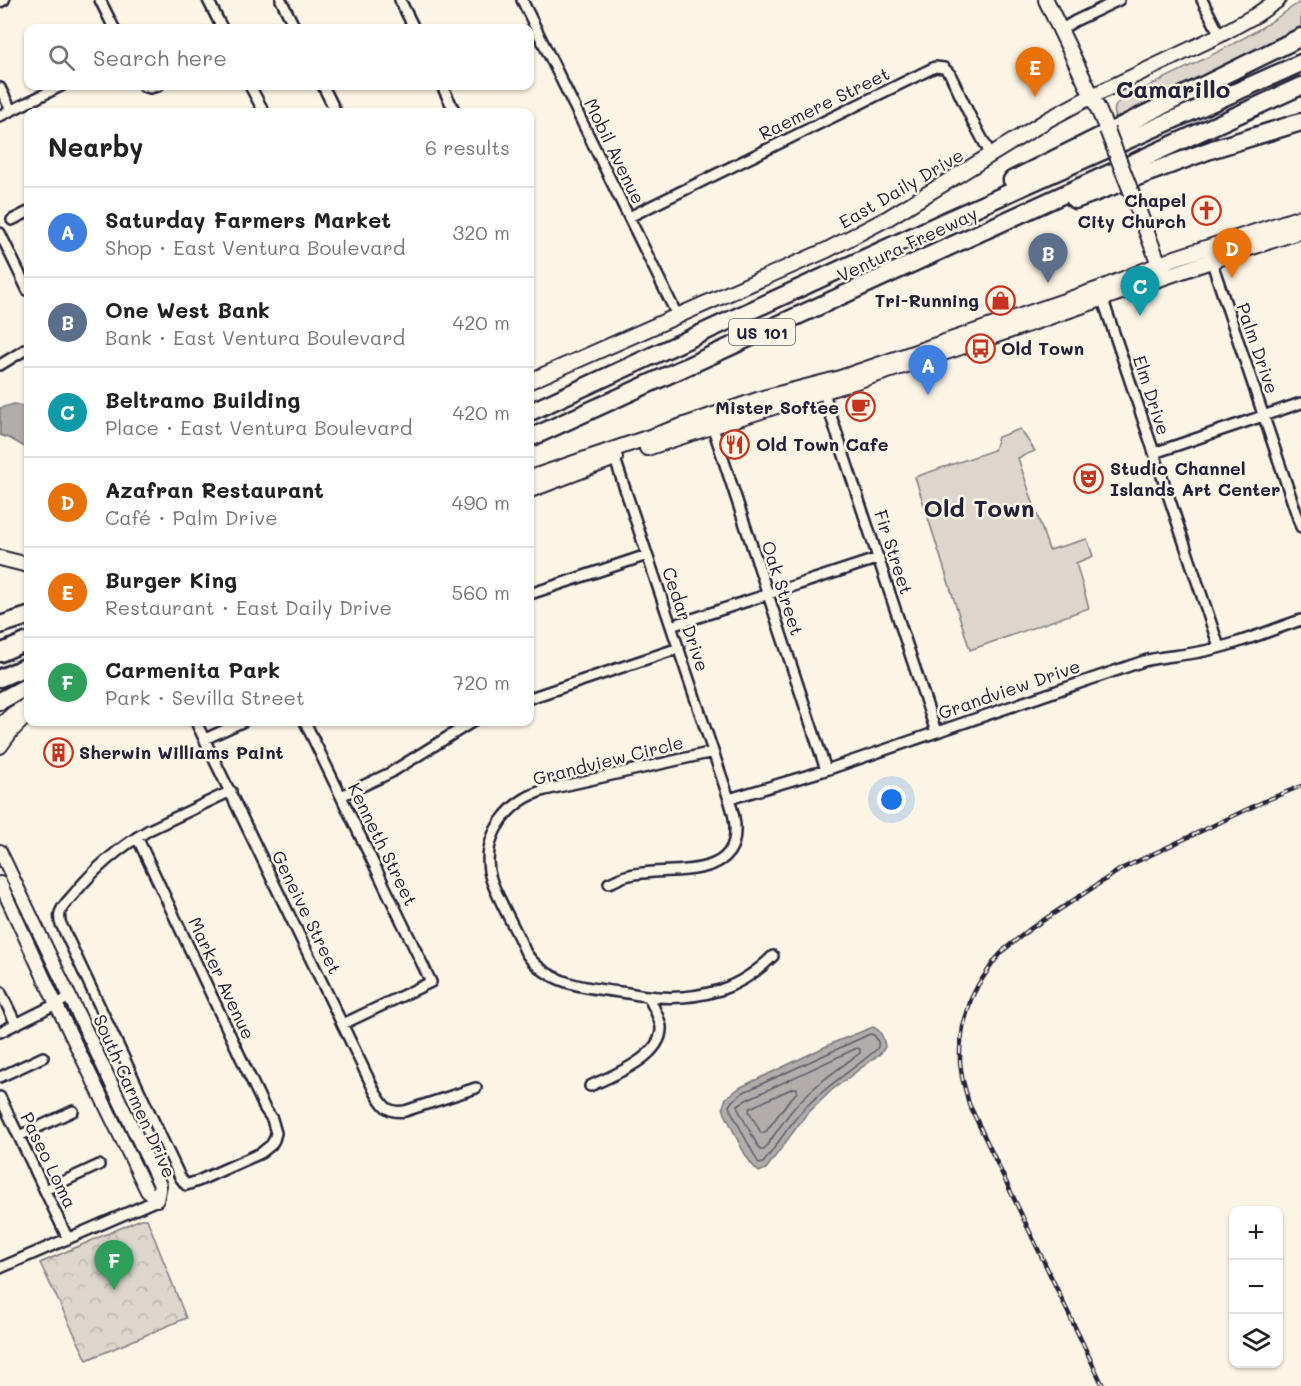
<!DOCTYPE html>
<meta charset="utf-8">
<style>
body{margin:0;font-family:Mali,sans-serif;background:#f2f2f2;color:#222}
.controls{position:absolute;right:18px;bottom:18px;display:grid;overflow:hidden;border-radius:12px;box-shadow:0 2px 4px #0004}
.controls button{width:54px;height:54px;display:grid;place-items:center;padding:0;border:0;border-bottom:2px solid #e0e0e0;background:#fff;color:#222;font:30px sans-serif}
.you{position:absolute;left:892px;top:800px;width:21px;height:21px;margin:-15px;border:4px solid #fff;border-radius:50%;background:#1a73e8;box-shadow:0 0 0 9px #1a73e833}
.badge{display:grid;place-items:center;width:39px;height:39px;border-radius:50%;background:#111827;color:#fff;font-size:20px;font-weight:700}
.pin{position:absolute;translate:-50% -50px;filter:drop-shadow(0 2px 3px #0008)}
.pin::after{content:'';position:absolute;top:32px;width:21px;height:18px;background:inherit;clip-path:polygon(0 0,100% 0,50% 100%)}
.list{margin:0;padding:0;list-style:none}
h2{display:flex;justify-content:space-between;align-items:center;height:78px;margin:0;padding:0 24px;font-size:26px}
h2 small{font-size:20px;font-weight:400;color:#767676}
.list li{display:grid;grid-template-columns:39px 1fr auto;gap:18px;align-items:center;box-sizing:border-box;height:90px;padding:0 24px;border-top:2px solid #e0e0e0}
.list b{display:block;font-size:22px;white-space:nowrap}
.list p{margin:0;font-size:20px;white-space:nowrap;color:#767676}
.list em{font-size:20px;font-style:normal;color:#767676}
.icon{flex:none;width:33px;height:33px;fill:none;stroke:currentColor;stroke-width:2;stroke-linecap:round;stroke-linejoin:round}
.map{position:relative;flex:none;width:1301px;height:1386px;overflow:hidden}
.search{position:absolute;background:#fff;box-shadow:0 2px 4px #0004;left:24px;top:24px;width:510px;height:66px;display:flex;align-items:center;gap:15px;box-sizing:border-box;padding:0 21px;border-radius:12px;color:#767676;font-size:22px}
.panel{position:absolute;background:#fff;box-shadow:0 2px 4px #0004;left:24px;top:108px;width:510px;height:618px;border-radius:12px}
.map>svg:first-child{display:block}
.grass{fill:#dcd6cc;stroke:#7f7c84;stroke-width:1.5}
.park{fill:url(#park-crowns);stroke:#7f7c84;stroke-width:1.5}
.water{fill:#b2adab;stroke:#78757e;stroke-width:1.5}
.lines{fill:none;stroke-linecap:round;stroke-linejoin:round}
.shore{stroke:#5c5a68;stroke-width:1.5}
.minor-casing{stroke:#22223b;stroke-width:14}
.tertiary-casing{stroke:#22223b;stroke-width:16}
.secondary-casing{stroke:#22223b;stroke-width:18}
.motorway-casing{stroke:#22223b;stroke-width:21}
.minor{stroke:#fcf5e5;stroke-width:9}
.tertiary{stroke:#fcf5e5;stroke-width:12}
.secondary{stroke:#fcf5e5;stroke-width:14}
.motorway{stroke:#fcf5e5;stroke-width:16}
.rail-casing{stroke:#22223b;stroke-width:4.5}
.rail{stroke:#fcf5e5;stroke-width:2;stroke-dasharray:7;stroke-linecap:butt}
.secondary-bridge-casing{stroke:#22223b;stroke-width:18;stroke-linecap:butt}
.secondary-bridge{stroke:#fcf5e5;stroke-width:14}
.labels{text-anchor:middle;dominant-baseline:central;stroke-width:5;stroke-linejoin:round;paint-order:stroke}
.shield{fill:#fcf5e5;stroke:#63616e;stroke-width:1.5}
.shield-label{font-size:16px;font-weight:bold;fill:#22223b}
.street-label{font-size:18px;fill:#22223b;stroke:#fcf5e5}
.poi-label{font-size:18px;font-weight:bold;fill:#22223b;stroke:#fcf5e5;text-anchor:start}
.district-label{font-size:24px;font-weight:bold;fill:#22223b;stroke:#fcf5e5}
</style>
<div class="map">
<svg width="1301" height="1386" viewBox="0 0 1301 1386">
<defs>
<pattern id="park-crowns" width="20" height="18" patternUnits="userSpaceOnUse" patternTransform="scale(1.5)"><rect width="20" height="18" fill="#dcd6cc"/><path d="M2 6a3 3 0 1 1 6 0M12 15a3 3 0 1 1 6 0" fill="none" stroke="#bcb7b0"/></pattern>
</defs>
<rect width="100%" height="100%" fill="#fcf5e5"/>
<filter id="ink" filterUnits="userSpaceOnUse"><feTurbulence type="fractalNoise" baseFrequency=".0167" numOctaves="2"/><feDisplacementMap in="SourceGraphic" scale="12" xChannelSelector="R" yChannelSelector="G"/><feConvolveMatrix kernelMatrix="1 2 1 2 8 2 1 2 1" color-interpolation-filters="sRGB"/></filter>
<g filter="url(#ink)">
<path class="grass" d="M1301 1V28L1117 121C1113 110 1113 106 1122 99 1183 69 1246 42 1301 1Z
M1020 429 1035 451 1018 458 1049 550 1087 539 1093 556 1076 563 1089 608 970 650 915 477 994 450 998 437Z"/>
<path class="park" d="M141 1219H147L186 1318 87 1360 40 1263Z"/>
<path class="water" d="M14 404 22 406 28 412V449L11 439 0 435V408Z
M873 1027C881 1030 884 1039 885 1047L881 1053 832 1090 805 1116 766 1169 759 1172C744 1159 734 1131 725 1114L723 1107 726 1098 741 1087 835 1042Z"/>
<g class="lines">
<path class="shore" d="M870 1034 874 1035C877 1039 880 1043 877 1049 852 1071 825 1086 802 1111 787 1127 777 1146 763 1163L759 1164 731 1111 729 1106 732 1101 744 1092Z
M857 1048 860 1049V1053C837 1070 813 1086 794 1108 783 1121 774 1136 764 1150H760L738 1109V1105L748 1099Z
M793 1088H797V1092L787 1103 765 1133H761L749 1111 750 1108Z"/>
<defs>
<path id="minor" d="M100 0 114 28
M208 0 222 28
M281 0 295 28
M400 0 414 28
M522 0 678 317
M1202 0 1220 35
M0 2 4 0
M1060 30 1075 21 1119 0
M143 86 150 88 158 86
M250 86 264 112
M323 86 336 112
M442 86 455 112
M0 88 11 110
M0 116 61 86
M629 217 935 67 944 68 950 74 972 120 991 155
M12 220 28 212
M0 233 28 291
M1207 248 1301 527
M1101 294 1219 647
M0 365 28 348
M824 387 827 404 936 732
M711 422 826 770
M1154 453 1301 403
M530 594 647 555
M671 626 879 558
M530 698 679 648
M196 722 375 1092C383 1105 387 1114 405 1111L476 1088
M305 722 431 982 343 1024
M205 739 242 722
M713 752 545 790C510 800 483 833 489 871 491 884 498 895 503 906 511 922 519 937 526 953 547 984 586 988 620 992 629 993 638 995 647 996 671 999 697 997 720 990 741 983 757 972 773 956
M341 796 390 773 472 722
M729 799 826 770 1144 661C1162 656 1180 656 1199 652 1234 646 1268 631 1301 620
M137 837 265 1109 272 1119 276 1133 274 1140 271 1145 261 1153 198 1181 186 1185 180 1177 60 922C60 918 59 917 60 913 62 906 69 900 74 894 95 868 120 847 149 830L231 791
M609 883C615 881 621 877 626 876 658 865 735 884 735 831 736 820 732 809 729 799L613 453
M0 991 16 1024
M0 1032 70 997
M0 1077 43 1057
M590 1086C611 1076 663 1057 661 1027 659 1016 653 1006 648 996
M0 1097 68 1239
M19 1136 73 1111
M45 1190 99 1165
M0 1268 157 1200"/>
<path id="tertiary" d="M0 851 160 1185 157 1200 147 1191 56 1004 0 883"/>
<path id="secondary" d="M1046 0 1098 109 1107 130
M1134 199 1162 272
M530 381 827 250 888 218 1049 119 1092 96 1220 35 1256 15 1278 0
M647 448C753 412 861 381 967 345 1079 308 1189 267 1301 231
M530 478 763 398 837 379 866 369 1099 289 1175 258 1301 217
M530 490 615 458
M0 558 28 565
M0 726 13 714 28 705
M0 746 11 731 28 714"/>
<path id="motorway" d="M1012 180 1301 37
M1075 200 1213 149 1301 122
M530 412 950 219 1301 63
M530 438 1301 86
M0 625 28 616
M0 653 28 641
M0 678 28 666
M0 701 28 686"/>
</defs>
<use href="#minor" class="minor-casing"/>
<use href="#tertiary" class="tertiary-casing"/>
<use href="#secondary" class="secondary-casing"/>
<use href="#motorway" class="motorway-casing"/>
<use href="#minor" class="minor"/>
<use href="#tertiary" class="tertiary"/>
<use href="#secondary" class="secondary"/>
<use href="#motorway" class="motorway"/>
<defs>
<path id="rail" d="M1103 1386 969 1104 962 1077 960 1062V1049L963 1027 971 999 978 985 995 960 1005 949 1030 929 1121 869 1267 800 1301 786"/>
</defs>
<use href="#rail" class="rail-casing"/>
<use href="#rail" class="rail"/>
<defs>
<path id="secondary-bridge" d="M1107 130 1134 199"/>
</defs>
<use href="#secondary-bridge" class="secondary-bridge-casing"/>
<use href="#secondary-bridge" class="secondary-bridge"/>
</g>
</g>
<defs>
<symbol id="church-ring" viewBox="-11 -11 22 22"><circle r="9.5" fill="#fcf5e5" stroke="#c8321e" stroke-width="1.5"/><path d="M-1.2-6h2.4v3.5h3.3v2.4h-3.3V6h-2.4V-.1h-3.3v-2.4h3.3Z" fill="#c8321e"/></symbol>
<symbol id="shop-ring" viewBox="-11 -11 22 22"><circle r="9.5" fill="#fcf5e5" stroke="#c8321e" stroke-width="1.5"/><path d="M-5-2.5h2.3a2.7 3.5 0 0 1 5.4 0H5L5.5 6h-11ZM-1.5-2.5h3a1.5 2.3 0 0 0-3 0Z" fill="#c8321e"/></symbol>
<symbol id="bus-ring" viewBox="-11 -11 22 22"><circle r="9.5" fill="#fcf5e5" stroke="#c8321e" stroke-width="1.5"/><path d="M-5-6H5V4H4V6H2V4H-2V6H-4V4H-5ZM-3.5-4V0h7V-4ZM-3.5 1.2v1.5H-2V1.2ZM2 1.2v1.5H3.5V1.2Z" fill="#c8321e"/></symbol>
<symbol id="cafe-ring" viewBox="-11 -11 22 22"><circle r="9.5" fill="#fcf5e5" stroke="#c8321e" stroke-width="1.5"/><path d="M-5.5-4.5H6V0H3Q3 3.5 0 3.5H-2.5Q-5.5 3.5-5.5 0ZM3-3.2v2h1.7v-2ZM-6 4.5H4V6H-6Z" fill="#c8321e"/></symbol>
<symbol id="restaurant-ring" viewBox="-11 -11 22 22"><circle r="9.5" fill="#fcf5e5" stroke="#c8321e" stroke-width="1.5"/><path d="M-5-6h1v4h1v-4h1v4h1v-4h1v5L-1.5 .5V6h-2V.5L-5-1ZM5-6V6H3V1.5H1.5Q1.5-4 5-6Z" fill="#c8321e"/></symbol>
<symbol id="theatre-ring" viewBox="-11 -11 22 22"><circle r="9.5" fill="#fcf5e5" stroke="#c8321e" stroke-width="1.5"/><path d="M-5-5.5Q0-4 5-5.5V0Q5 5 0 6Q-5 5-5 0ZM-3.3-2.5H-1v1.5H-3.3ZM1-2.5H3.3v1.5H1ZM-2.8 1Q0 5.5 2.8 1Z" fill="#c8321e"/></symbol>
<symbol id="building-ring" viewBox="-11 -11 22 22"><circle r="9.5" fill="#fcf5e5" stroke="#c8321e" stroke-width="1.5"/><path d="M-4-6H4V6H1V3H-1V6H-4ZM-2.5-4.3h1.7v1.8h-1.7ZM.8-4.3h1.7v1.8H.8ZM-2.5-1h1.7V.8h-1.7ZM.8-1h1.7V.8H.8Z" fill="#c8321e"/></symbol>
</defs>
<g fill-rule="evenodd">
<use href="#church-ring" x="1190" y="194" width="33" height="33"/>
<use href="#shop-ring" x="984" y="284" width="33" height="33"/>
<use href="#bus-ring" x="964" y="332" width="33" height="33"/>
<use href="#cafe-ring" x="844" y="390" width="33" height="33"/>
<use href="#restaurant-ring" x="718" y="428" width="33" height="33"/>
<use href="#theatre-ring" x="1072" y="462" width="33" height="33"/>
<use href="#building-ring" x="42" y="736" width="33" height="33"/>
</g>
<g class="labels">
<rect class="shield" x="729" y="319" width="66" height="26" rx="4.5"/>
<g class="shield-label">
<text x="762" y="332">US 101</text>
</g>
<g class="street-label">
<text transform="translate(824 103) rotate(-26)">Raemere Street</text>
<text transform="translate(615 151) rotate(64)">Mobil Avenue</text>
<text transform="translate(901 188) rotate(-30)">East Daily Drive</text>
<text transform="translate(907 244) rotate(-25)">Ventura Freeway</text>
<text transform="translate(1258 348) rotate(71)">Palm Drive</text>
<text transform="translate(1152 395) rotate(72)">Elm Drive</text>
<text transform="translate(894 552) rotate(72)">Fir Street</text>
<text transform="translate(783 588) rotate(72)">Oak Street</text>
<text transform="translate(686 619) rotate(71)">Cedar Drive</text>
<text transform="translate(1009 689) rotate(-19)">Grandview Drive</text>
<text transform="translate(608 760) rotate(-14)">Grandview Circle</text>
<text transform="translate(383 844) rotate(64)">Kenneth Street</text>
<text transform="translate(307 912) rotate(64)">Geneive Street</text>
<text transform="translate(222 978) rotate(65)">Marker Avenue</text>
<text transform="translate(135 1096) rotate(66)">South Carmen Drive</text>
<text transform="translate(49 1160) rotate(64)">Paseo Loma</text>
</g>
<g class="poi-label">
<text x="1186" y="200" text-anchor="end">Chapel<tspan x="1186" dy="21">City Church</tspan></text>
<text x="979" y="300" text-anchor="end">Tri-Running</text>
<text x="1001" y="348">Old Town</text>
<text x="839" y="407" text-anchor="end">Mister Softee</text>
<text x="756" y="444">Old Town Cafe</text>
<text x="1110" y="468">Studio Channel<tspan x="1110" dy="21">Islands Art Center</tspan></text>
<text x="79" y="752">Sherwin Williams Paint</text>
</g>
<g class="district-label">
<text x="1173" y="88">Camarillo</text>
<text x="979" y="507">Old Town</text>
</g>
</g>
</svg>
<div class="controls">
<button>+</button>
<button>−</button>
<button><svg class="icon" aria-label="layers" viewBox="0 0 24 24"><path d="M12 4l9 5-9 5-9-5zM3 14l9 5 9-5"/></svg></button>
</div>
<div class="you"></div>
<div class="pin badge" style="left:928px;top:395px;background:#3f7fe0">A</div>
<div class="pin badge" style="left:1048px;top:283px;background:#5c6f8a">B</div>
<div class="pin badge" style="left:1140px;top:316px;background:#0f9aa8">C</div>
<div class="pin badge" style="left:1232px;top:278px;background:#e8710a">D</div>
<div class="pin badge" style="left:1035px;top:97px;background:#e8710a">E</div>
<div class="pin badge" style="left:114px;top:1290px;background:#2e9e5b">F</div>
<div class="search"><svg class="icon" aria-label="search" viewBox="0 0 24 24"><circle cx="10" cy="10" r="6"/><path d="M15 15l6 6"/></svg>Search here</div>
<section class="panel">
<h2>Nearby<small>6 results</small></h2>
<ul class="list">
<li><span class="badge" style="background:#3f7fe0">A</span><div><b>Saturday Farmers Market</b><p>Shop · East Ventura Boulevard</p></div><em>320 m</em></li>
<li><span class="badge" style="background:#5c6f8a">B</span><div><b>One West Bank</b><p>Bank · East Ventura Boulevard</p></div><em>420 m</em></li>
<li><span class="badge" style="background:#0f9aa8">C</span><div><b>Beltramo Building</b><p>Place · East Ventura Boulevard</p></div><em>420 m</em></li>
<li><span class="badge" style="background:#e8710a">D</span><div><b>Azafran Restaurant</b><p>Café · Palm Drive</p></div><em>490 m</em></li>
<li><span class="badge" style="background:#e8710a">E</span><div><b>Burger King</b><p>Restaurant · East Daily Drive</p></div><em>560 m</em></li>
<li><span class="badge" style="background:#2e9e5b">F</span><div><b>Carmenita Park</b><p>Park · Sevilla Street</p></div><em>720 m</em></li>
</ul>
</section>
</div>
